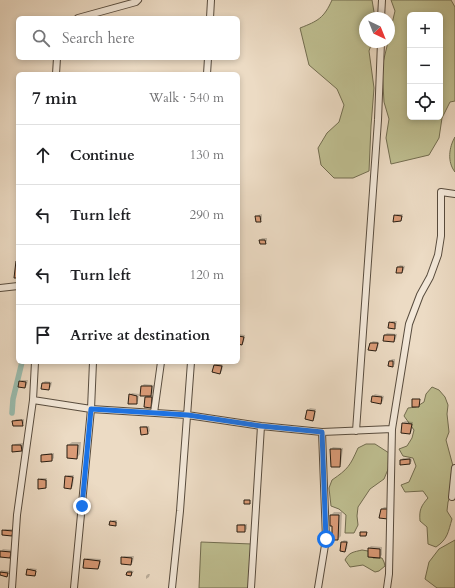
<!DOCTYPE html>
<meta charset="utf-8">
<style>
body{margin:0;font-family:Cardo,serif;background:#f2f2f2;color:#202124}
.controls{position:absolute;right:12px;top:12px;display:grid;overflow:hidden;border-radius:6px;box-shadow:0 2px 6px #0003}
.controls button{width:36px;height:36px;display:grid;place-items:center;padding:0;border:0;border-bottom:1px solid #e0e0e0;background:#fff;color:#202124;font:20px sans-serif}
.compass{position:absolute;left:359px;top:12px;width:36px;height:36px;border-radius:50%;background:#fff;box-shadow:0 2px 6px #0003;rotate:137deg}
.stop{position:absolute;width:12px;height:12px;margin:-9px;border:3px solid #1a73e8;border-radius:50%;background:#fff}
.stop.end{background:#1a73e8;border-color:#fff;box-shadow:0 1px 4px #0008}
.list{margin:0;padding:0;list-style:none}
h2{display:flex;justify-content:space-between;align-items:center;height:52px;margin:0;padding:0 16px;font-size:17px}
h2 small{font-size:13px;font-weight:400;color:#757577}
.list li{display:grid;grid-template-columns:26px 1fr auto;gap:12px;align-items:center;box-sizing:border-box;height:60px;padding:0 16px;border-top:1px solid #e0e0e0}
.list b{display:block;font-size:15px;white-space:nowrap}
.list em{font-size:13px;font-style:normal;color:#757577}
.icon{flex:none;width:22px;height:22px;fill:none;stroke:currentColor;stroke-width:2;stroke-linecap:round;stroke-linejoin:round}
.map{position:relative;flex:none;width:455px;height:588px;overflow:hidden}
.search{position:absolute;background:#fff;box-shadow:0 2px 6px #0003;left:16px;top:16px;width:224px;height:44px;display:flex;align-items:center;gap:10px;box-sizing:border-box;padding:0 14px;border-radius:6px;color:#757577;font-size:15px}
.panel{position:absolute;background:#fff;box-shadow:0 2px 6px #0003;left:16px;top:72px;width:224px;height:292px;border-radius:6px}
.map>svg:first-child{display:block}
.green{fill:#bebe90;stroke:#726d50;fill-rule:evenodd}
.shadow{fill:#0003}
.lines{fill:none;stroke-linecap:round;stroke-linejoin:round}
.canal{stroke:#9abcae;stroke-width:5.5}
.building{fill:#da9b77;stroke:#271c11}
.minor-casing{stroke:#584c3e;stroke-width:8}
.minor{stroke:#f3e8d9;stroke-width:6}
.route{stroke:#1a73e8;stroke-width:5}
</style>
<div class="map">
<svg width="455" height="588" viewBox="0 0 455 588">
<rect width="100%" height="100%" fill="#ecdbc4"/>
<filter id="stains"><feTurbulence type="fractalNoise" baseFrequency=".005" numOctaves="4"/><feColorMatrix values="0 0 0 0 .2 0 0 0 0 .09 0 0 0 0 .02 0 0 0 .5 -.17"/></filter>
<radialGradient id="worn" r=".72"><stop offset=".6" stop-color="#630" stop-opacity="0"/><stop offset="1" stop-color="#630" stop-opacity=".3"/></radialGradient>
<path class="green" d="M332 0H372L375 18H365V42H372L369 51 374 88 371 126 369 171 353 178H334L321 165 318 148 327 133 339 122 344 105 337 89 309 65 300 28C318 21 324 18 332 0Z
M391 0H451L455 7V101L450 102 442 118 439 138 429 155 391 164 386 138 389 119 384 102 382 67 388 42H389V36L395 11ZM410 15H440V117H410Z
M455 137V172C447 162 449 147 455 137Z
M432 387 439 390 445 397 448 405 447 414 449 432 446 440 453 466 451 475 452 484 451 494 448 502 447 511 452 519C448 532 448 539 436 547L428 544 427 527 420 521C419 510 421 506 428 498L423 491 405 492 401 485 409 482 416 466 413 458 403 456 399 449 407 446 412 438 414 430 404 416 408 408 416 407 424 402 426 394Z
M366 444H375L389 453 391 462 384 479 370 489 358 507 357 516 358 525 354 533H345L346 515 339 509 331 506 329 488 332 480C348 469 350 466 358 448Z
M455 540V588H437L425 579 429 562 439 549Z
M201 542 252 544 250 588H199Z
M362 550 368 551 373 558H382L384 562 385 566 379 571 375 572 363 565 350 567 345 560C349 552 354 552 362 550Z"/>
<path class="shadow" d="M262 214V219L260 221 256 217 258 215Z
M397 214H403L402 218 400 220 395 216Z
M262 238H267V241L265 243 260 240Z
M400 265 405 266 404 270 402 272 398 267Z
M392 321H397L396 326 394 328 390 323Z
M387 333 397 334 396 339 394 341 385 335Z
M238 334 245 335 244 342 242 344 238 343Z
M373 341 379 342 378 348 376 350 371 343Z
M392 359H395V364L393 366 390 361Z
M217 363 223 365 222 371 220 373 213 371 215 365Z
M22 380H28L27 385 25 387 20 382Z
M45 381 52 382 51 387 48 389 43 383Z
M144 384 154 385 153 393 151 395 154 396 152 405 150 407 146 397 148 395 142 386Z
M132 393 139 394 138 401 136 403 130 395Z
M375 394 384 396 383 401 381 403 373 396Z
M310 408 316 409 315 418 313 420 308 410Z
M16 419H24V423L22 425 14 421Z
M405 421 413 422 412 431 410 433 403 423Z
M143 426H149L150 431 148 433 142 434 141 428Z
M72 442H81L80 454 77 458 68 457V445Z
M23 443V448L21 450 13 446 15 444Z
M333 447 343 448 341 464 339 466H332L331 449Z
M54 453V458L52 460 42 456 44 454Z
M403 458H411L412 461 410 463 401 460Z
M68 475H74L73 486 71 488 66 477Z
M41 478H47V485L45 488 39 480Z
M384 507H390L389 516 382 509Z
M334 512H342L341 536 338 539 331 515Z
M113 520H117V523L115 525 111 522Z
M240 524H247V529L245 531 238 526Z
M5 529H14L13 533 11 535 3 531Z
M344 540 348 541 347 549 345 551 342 542Z
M371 546 382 547V555L380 557 369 548Z
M3 549 13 550 12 555 10 557 1 551Z
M124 556H134L133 562 131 564 122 558Z
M87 558 101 559 100 566 98 568 85 560Z
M30 568 37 569 34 575 28 570Z
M1 570 9 571V573L7 575 0 574Z
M129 570 134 571 131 575 127 572Z
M148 574H150L149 577 146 579V576Z"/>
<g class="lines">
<path class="canal" d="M12 413 13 399 22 362"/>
</g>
<path class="building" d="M394 215 402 216 401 221 393 222Z
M255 216H260L261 222H256Z
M259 240H265L266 244H260Z
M16 261H18V278H14Z
M397 267H403L402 273H396Z
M389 322 395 323V329L388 328Z
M384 335H395L394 342 383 341Z
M238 336 244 337 242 345 238 344Z
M370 343H378L376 351 368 350Z
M389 361H393V367L388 366Z
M214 365 222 366 220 374 212 372Z
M19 381 26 382 25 388 18 387Z
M42 383H50L49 390 41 389Z
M141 386H152L151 396H140Z
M129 394 137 396V404H128Z
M372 396 382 397 381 404 371 402Z
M145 397H152L151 408 144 407Z
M412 399H420L419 407H412Z
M307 410 315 411 313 421 305 419Z
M22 420 23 426H13L12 421Z
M402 423 412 424 410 434 401 433Z
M140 427H147L148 434 141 435Z
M12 445H21L22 451 12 452Z
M67 445H78L77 459 67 458Z
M330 449H341L340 467H331Z
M52 454V461L41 462V455Z
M410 459V464L400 465V460Z
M65 476 73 477 71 489 64 488Z
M38 479 46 480V488L38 489Z
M244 500H250V504H244Z
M381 509H389L388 519 379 518Z
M330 515H339L338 540H332V526H330Z
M110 521 116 522V526L109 525Z
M237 525H245V532H237Z
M2 530 13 531 12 536 2 535Z
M360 532H367L366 536H360Z
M341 542H347L345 552 340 551Z
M368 548 380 549V558L368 557Z
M0 551 11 552 10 558 0 557Z
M121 557 132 558 131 565 121 564Z
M84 559 100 561 98 569 83 568Z
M27 569 36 571 35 576 26 575Z
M0 572 8 573 7 577 0 575Z
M127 572H132L131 576 126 575Z"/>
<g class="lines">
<defs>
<path id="minor" d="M78 18 136 2 138 0
M210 18 211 0
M381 18 382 0
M56 74 57 58
M207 74 208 58
M0 288 18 286
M33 400 35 362
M154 413 161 362
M356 431 378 120 381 42
M452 497 455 468
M12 588 17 515 33 400 91 409 187 415 261 426 322 432 392 429
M74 588 91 409 93 362
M172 588 180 511 191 362
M251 588 261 426
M318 588 326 539 322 432
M387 588 389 574 392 429 409 324 420 295 430 277 438 255 441 236V192L455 194"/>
</defs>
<use href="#minor" class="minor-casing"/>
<use href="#minor" class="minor"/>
</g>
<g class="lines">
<path class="route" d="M82 506 91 409 188 415 261 426 322 432 326 539"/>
</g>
<rect width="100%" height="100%" filter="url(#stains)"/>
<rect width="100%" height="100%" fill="url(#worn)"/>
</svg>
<div class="controls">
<button>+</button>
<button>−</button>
<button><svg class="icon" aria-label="locate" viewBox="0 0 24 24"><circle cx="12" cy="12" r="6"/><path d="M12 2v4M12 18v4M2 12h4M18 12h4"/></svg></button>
</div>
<svg class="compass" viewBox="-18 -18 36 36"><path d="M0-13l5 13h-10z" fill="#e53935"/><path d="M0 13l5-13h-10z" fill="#757577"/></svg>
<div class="stop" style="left:326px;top:539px"></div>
<div class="stop end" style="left:82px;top:506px"></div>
<div class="search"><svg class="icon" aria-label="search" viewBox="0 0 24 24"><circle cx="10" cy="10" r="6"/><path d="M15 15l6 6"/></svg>Search here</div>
<section class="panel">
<h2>7 min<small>Walk · 540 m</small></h2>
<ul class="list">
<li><svg class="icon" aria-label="ahead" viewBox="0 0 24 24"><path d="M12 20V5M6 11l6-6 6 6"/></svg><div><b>Continue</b></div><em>130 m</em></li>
<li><svg class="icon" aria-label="left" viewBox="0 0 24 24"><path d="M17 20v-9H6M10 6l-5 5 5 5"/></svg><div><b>Turn left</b></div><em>290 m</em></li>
<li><svg class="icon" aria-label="left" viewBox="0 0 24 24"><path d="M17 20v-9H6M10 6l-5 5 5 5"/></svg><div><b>Turn left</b></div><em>120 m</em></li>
<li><svg class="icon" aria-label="arrive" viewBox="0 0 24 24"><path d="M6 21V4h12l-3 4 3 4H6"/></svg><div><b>Arrive at destination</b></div></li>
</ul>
</section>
</div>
